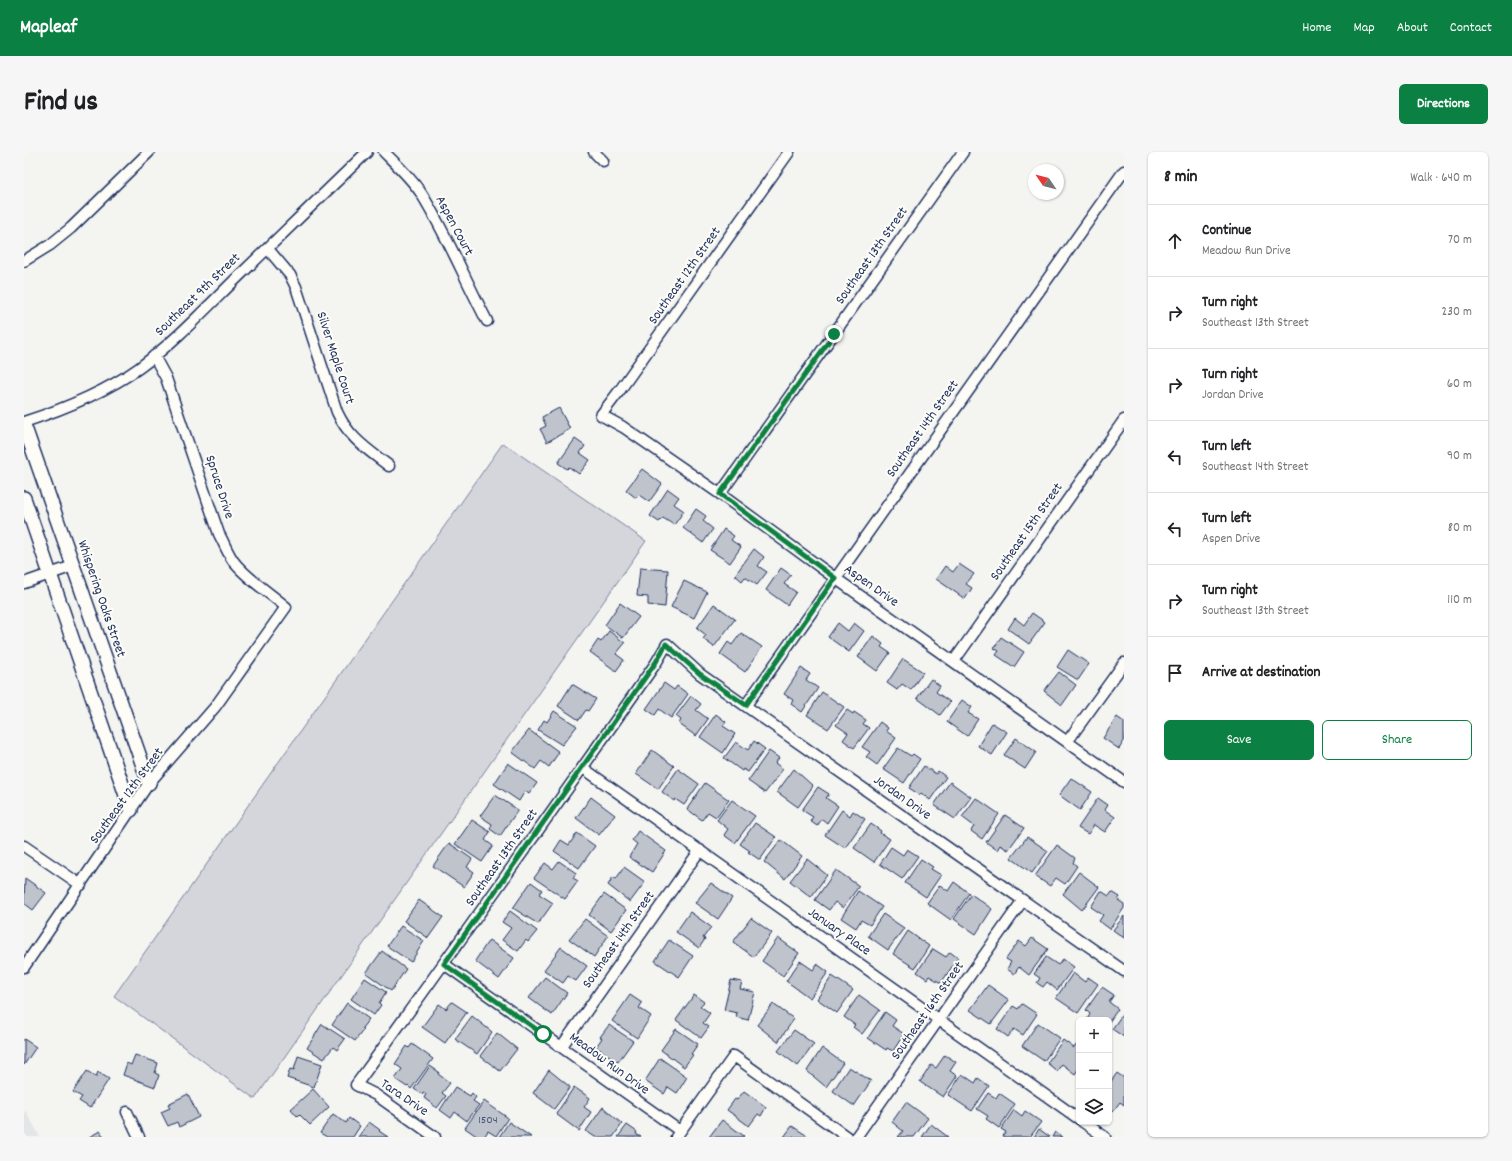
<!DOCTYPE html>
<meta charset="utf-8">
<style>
body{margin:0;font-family:Dekko,sans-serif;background:#f6f6f6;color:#202124}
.controls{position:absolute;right:12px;bottom:12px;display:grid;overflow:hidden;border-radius:6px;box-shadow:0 1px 3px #0004}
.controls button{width:36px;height:36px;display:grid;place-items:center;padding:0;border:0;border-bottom:1px solid #e0e0e0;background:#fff;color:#202124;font:20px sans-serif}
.compass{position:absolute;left:1004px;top:12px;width:36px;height:36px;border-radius:50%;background:#fff;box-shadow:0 1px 3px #0004;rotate:305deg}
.stop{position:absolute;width:12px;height:12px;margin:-9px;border:3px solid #0b8043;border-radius:50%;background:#fff}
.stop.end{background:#0b8043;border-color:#fff;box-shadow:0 1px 4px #0008}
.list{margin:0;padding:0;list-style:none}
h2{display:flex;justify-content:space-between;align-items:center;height:52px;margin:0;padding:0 16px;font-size:17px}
h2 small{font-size:13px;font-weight:400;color:#757577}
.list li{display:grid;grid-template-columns:26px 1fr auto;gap:12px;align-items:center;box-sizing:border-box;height:72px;padding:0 16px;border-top:1px solid #e0e0e0}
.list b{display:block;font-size:15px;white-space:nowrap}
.list p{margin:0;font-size:13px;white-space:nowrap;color:#757577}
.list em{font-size:13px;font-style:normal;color:#757577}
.actions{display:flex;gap:8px;padding:12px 16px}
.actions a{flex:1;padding:9px 0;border:1px solid #0b8043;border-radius:6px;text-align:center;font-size:14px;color:#0b8043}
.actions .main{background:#0b8043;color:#fff}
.icon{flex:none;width:22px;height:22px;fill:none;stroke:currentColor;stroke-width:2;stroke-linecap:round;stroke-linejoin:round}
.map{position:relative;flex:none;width:1100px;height:985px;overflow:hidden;border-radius:6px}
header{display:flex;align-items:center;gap:24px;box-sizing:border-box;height:56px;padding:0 20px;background:#0b8043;color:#fff}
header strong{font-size:19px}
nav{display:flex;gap:22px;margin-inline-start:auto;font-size:14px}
.intro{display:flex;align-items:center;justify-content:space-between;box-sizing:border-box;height:96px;padding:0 24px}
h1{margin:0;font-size:28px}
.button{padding:10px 18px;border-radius:6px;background:#0b8043;color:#fff;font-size:14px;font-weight:700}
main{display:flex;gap:24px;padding:0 24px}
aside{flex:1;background:#fff;border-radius:6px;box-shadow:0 1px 3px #0004}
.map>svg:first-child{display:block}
.built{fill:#e4e5e6}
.green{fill:#d4d6db;stroke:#78829c}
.building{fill:#bfc3cc;stroke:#1b2f5e}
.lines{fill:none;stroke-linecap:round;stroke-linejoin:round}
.minor-casing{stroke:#1b2f5e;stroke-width:13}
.tertiary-casing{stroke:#1b2f5e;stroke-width:16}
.minor{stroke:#fdfcf7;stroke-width:10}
.tertiary{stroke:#fdfcf7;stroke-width:13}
.route{stroke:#0b8043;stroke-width:5}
.labels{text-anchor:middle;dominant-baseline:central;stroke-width:4;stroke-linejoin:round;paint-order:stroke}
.number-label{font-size:12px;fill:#44547a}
.street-label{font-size:14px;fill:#1b2f5e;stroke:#fdfcf7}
</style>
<header>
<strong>Mapleaf</strong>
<nav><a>Home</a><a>Map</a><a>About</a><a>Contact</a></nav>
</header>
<div class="intro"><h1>Find us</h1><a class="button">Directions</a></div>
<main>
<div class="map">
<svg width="1100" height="985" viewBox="0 0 1100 985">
<rect width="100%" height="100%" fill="#f4f4f1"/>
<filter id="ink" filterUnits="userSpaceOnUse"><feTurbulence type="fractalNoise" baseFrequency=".025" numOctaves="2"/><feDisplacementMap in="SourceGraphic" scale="8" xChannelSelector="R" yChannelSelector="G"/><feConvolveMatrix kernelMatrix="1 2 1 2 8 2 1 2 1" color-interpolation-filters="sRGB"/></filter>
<g filter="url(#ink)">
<path class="built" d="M2 959 16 985H0V961Z"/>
<path class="green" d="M479 291 622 389 231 947 90 844Z"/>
<path class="building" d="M535 256 546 277 523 290 516 277 522 274 518 265Z
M551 287 561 294 556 301 566 308 555 322 545 315 543 317 534 311Z
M618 317 638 332 625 350 615 343 612 346 602 338Z
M644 337 655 345 650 352 660 359 650 373 639 366 635 370 626 364Z
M672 357 682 364 679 369 689 377 679 391 659 376Z
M700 377 710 384 707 388 717 395 706 411 686 398Z
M730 397 740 405 734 414 743 420 733 433 721 425 718 429 711 423Z
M935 412 950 422 942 432 948 436 941 447 912 427 921 414 929 420Z
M616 416 644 418 641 455 624 453V445L613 444Z
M757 416 767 423 760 432 772 440 763 453 742 438Z
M660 429 683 440 670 466 647 455Z
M596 451 615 465 599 486 581 473Z
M690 452 711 467 690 495 679 487 682 483 673 476Z
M1008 461 1021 470 1005 492 984 477 991 466 1000 473Z
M814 471 824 479 830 471 840 479 825 500 804 485Z
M585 479 601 491 592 502 600 508 592 519 566 500 574 488 577 490Z
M717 481 738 495 721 520 696 502 704 490 708 493Z
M849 484 859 492 857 495 866 501 853 519 834 505Z
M977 485 1000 500 990 515 972 503 975 499 970 496Z
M1044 498 1065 512 1054 528 1033 515Z
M879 507 899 520 887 538 878 532 873 538 863 531Z
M777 516 786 522 782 528 794 536 778 560 767 552 769 548 760 542Z
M1035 520 1052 533 1038 553 1020 539Z
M907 527 916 534 912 540 926 550 916 563 893 546Z
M640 531 650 538 653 534 664 542 647 566 635 557 631 563 622 557Z
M548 532 572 547 564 559 562 558 555 568 534 554Z
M798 540 820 555 804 577 783 563Z
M667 544 677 552 672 558 684 567 672 584 655 572 657 568 652 564Z
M938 548 948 555 944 561 954 567 943 584 923 570Z
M823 558 829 562 830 560 842 568 839 572 845 576 830 596 819 588 824 581 812 573Z
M530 559 553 574 538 593 514 578 520 568 523 570Z
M692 562 702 570 699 574 711 582 699 601 676 585Z
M1093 565 1100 570V589L1095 597 1079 586Z
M856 570 864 576 862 579 872 586 853 613 842 605 846 600 838 595Z
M968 571 983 580 968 603 954 594Z
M505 578 535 600 525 615 517 609 511 617 488 600Z
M992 586 1012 600 1001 617 980 603Z
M730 589 741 597 724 620 719 617 718 619 700 606 712 590 724 598Z
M874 596 887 604 889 602 896 607 880 631 859 617Z
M628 598 650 614 634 637 612 622Z
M745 599 755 606 751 611 759 617 741 641 724 629Z
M484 611 513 631 505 642 501 639 495 649 470 632Z
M900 614 912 622 914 619 922 625 906 648 897 641 896 643 885 636Z
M654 617 675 632 660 653 651 647 650 649 638 640Z
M770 617 789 634 774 655 753 640Z
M1047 626 1068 640 1056 658 1035 643Z
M926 630 947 645 931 667 910 653Z
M681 631 705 648 692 665 684 660 678 668 663 657Z
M794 635 805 642 802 646 814 654 803 671 798 667 793 674 786 669 789 665 778 658Z
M471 643 494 658 476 684 466 677 468 672 456 664Z
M567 645 591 663 575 683 552 666Z
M952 646 975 662 958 687 947 679 950 674 938 665Z
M1074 646 1084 653 1081 658 1091 665 1081 680 1070 673 1064 682 1054 676Z
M708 648 731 664 711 691 700 683 704 677 693 668Z
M818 658 826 664 829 659 841 667 821 696 801 683Z
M981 663 1000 676 984 698 976 693 973 698 962 690Z
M448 668 466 680 461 688 469 694 458 710 431 692Z
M731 671 752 685 736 708 724 700 726 699 716 692Z
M847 672 857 679 856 681 866 687 850 710 830 696Z
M614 679 642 699 628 720 605 705 613 692 608 688Z
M553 681 571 694 555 716 530 699 537 688 545 693Z
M1003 685 1024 699 1008 721 987 706Z
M757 688 778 704 761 727 740 710Z
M425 691 448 707 443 715 450 720 440 735 409 714Z
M1033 693 1051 706 1049 711 1053 714 1041 732 1032 726 1026 734 1011 724Z
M867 695 879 703 883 697 894 704 878 727 856 712Z
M783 707 803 723 787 745 766 729Z
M897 707 909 715 907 717 917 723 902 745 881 731Z
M535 709 552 721 549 726 554 729 541 747 510 726 521 711 529 717Z
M600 715 621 730 606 750 584 733 589 725 592 727Z
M812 718 835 734 819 756 811 750 805 758 791 748Z
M1055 720 1075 735 1058 758 1039 742Z
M1 726 22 741 9 758 0 751Z
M507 730 518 738 515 742 529 751 514 772 489 756Z
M930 730 945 741 927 768 903 751 916 733 924 739Z
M687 731 708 746 694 767 671 751Z
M834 739 858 755 846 773 837 768 832 776 817 766Z
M1077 739 1085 744 1088 740 1096 745 1094 748 1100 752V756L1086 777 1075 769 1079 763 1067 755Z
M580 742 602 758 587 779 565 763Z
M947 742 968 757 952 782 930 767Z
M395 748 419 765 404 786 380 769Z
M486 759 513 779 504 790 502 788 494 799 478 788 487 776 478 770Z
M666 760 687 775 679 786 681 787 675 796 652 780Z
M859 762 880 776 864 798 844 784Z
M1100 764V786L1089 778Z
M727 766 748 781 730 805 709 790Z
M561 767 584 784 570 805 545 787Z
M377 774 400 789 387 810 363 794Z
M884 779 905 794 891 816 869 802Z
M754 786 775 801 759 824 738 809Z
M1008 786 1024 797 1005 823 995 815 990 822 983 817 987 810 982 807 995 789 1002 794Z
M465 788 490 806 475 827 451 809Z
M645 788 669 804 655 825 631 809Z
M537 795 563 814 552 829 544 824 539 831 520 818Z
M909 797 922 805 926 800 934 806 917 831 905 824 903 827 893 820Z
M358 799 382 817 367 839 342 821Z
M1022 805 1034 813 1039 807 1050 815 1033 838 1023 830 1019 835 1013 831 1016 826 1010 822Z
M776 809 789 818 793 812 804 820 786 846 762 829Z
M1049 821 1061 830 1064 825 1074 832 1054 861 1032 846Z
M808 824 829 838 813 861 793 847Z
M521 825 543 841 528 863 505 846Z
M341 826 362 840 355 851 357 853 350 863 327 847Z
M707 828 718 830 716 837 731 840 724 868 712 865 713 861 700 858Z
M964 833 985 848 967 872 946 858Z
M1078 835 1090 843 1085 850 1094 857 1085 870V868H1063L1066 862 1062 858Z
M606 843 618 851 615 856 627 864 613 886 588 869Z
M670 843 680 850 676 854 686 861 679 871 685 875 677 886 652 868Z
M835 843 856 858 838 882 829 875 831 873 820 865Z
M428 850 443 860 421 891 398 875 415 852 422 857Z
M323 851 345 867 338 876 340 877 331 889 308 873Z
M749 852 770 867 754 890 733 873Z
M998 852 1013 862 999 883 990 877 984 885 973 877 989 854 994 857Z
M861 860 872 868 868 874 880 882 869 899 863 896 862 898 844 886Z
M1100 860V885L1088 877Z
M448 864 468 880 453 902 431 887Z
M1014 871 1036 886 1020 909 998 894Z
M298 872 321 887 313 898 309 895 300 907 283 896Z
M585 873 609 889 594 910 572 895 578 886 576 885Z
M652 877 674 892 667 902 669 903 660 915 637 898Z
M770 878 790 892 774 914 754 899Z
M473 881 493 897 476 919 456 904Z
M0 887 12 895 0 913Z
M1039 888 1050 896 1053 892 1055 893V916L1051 922 1038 912 1033 919 1023 911Z
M388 892 409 907 387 937 384 934 383 935 371 927 378 917 371 912 383 894 385 896Z
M798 896 819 911 802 935 783 919Z
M111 903 134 911 131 921 135 923 131 935 99 923 103 911 107 913Z
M921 903 932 910 926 919 933 924 919 945 896 930 907 913 912 916Z
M274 904 298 912 290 935 263 926 266 917 270 918Z
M636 906 663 925 653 941 644 935 640 942 621 929Z
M406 914 415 920 414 922 426 931 418 941 422 944 413 956 400 946 402 942 399 940 398 942 390 937Z
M825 915 847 929 830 954 809 939Z
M525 918 546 935 530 957 509 941Z
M63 919 72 925 74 920 85 927 66 956 55 949 58 945 49 940Z
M1093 921 1100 926V953L1096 950 1089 959 1085 956V932Z
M938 922 951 931 954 926 965 934 948 959 924 943Z
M431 935 446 944 448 941 452 945 449 949 455 953 443 969 431 960 427 966 416 958Z
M550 935 566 946 560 955 567 960 555 979 532 962Z
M289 937 305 955 286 973 275 962 273 964 267 957Z
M720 939 742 955 737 964 734 962 725 974 703 958 711 947 713 948Z
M964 941 972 946 975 941 991 952 975 976 962 967 964 964 953 957Z
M164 942 175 965 155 975 153 970 144 974 137 960 146 956 144 952Z
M460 949 484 966 472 984 464 979 460 985H454L441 976Z
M882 950 904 966 890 985H874L879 979 868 970Z
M579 955 598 972 589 985H571L562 979Z
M990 958 998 964 1001 959 1017 970 1006 985H981L979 984 982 980 977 977Z
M309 962 322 971 325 966 336 974 329 985H303L296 981Z
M698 968 720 984 719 985H685Z
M345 970 356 978 355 979 364 985H334Z
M485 970 507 985H475Z
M907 972 924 985H898Z
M603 973 613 980 612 982 617 985H594Z
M768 974 785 985H760Z
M1015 977 1026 985H1010Z
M76 979 80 985H65Z
M1031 980 1038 985H1028Z"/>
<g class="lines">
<defs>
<path id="minor" d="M360 0C373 13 387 26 397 41 422 81 441 127 463 169
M570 0 579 9
M765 0 596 238 577 263 599 275 696 342 811 426 1100 630
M244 97 266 123 272 135 313 260C325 286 343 297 365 314
M0 109 26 93 47 76 125 0
M0 270C40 257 80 241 115 216 152 189 184 154 217 122 259 81 301 41 343 0
M696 342 939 0
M0 431 49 414
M930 509 1100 268
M722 553 1100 19
M1043 590 1100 511
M559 616 1055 967
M0 694 57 733
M420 812 656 979
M0 815 125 631 191 555 262 455C246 441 222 426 210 410 204 402 200 391 195 382L142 226 130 204
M538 894 676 698
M103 960 115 985
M1059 970 1081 985
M411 985 352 943 332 933C434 793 533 652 632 511L643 492 676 522 1100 819
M652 985 710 904 823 985
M832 985 999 748"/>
<path id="tertiary" d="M0 273 125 631
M0 346 107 658"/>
</defs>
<use href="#minor" class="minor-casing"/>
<use href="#tertiary" class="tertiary-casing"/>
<use href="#minor" class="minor"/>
<use href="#tertiary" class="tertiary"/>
</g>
</g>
<g class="lines" filter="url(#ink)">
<path class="route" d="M519 882 420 812 632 510 642 492 676 522 722 553 811 426 696 342 810 182"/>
</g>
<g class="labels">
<g class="number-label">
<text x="464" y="968">1504</text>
</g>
<g class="street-label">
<text transform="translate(430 74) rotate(62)">Aspen Court</text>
<text transform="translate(848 104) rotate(-55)">Southeast 13th Street</text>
<text transform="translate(661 124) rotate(-55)">Southeast 12th Street</text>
<text transform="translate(174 143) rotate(-44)">Southeast 9th Street</text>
<text transform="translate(311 206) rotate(72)">Silver Maple Court</text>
<text transform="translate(899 277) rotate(-55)">Southeast 14th Street</text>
<text transform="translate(195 335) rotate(72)">Spruce Drive</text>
<text transform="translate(1003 380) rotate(-55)">Southeast 15th Street</text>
<text transform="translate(847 434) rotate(35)">Aspen Drive</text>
<text transform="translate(77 447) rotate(71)">Whispering Oaks Street</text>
<text transform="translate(103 644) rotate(-54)">Southeast 12th Street</text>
<text transform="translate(878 646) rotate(35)">Jordan Drive</text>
<text transform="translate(478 706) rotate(-55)">Southeast 13th Street</text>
<text transform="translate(815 780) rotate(35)">January Place</text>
<text transform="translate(595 788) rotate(-55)">Southeast 14th Street</text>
<text transform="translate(904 859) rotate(-55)">Southeast 16th Street</text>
<text transform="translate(585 912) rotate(36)">Meadow Run Drive</text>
<text transform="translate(380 946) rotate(34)">Tara Drive</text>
</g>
</g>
</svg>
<div class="controls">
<button>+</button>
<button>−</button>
<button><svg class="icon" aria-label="layers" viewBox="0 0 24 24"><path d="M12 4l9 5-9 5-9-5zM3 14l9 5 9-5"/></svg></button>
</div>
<svg class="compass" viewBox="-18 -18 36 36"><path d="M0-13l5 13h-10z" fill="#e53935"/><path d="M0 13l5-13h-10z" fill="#757577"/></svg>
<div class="stop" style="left:519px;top:882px"></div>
<div class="stop end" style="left:810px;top:182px"></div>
</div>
<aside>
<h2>8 min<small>Walk · 640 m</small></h2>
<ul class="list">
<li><svg class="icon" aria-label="ahead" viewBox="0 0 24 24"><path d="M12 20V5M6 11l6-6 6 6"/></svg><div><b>Continue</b><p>Meadow Run Drive</p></div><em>70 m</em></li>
<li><svg class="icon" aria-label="right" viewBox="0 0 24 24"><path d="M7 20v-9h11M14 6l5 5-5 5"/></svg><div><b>Turn right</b><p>Southeast 13th Street</p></div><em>230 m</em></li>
<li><svg class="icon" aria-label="right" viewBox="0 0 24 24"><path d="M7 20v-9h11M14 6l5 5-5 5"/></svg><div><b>Turn right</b><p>Jordan Drive</p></div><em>60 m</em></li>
<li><svg class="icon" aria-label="left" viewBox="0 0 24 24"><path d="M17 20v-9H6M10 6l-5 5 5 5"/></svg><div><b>Turn left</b><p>Southeast 14th Street</p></div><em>90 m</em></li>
<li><svg class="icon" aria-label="left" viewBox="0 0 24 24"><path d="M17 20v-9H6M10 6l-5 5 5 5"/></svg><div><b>Turn left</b><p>Aspen Drive</p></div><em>80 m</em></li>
<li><svg class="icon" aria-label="right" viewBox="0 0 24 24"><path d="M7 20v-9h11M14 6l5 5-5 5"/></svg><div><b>Turn right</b><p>Southeast 13th Street</p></div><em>110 m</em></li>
<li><svg class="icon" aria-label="arrive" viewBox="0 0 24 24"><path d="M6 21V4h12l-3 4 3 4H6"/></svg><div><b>Arrive at destination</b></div></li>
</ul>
<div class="actions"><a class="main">Save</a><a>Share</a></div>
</aside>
</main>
